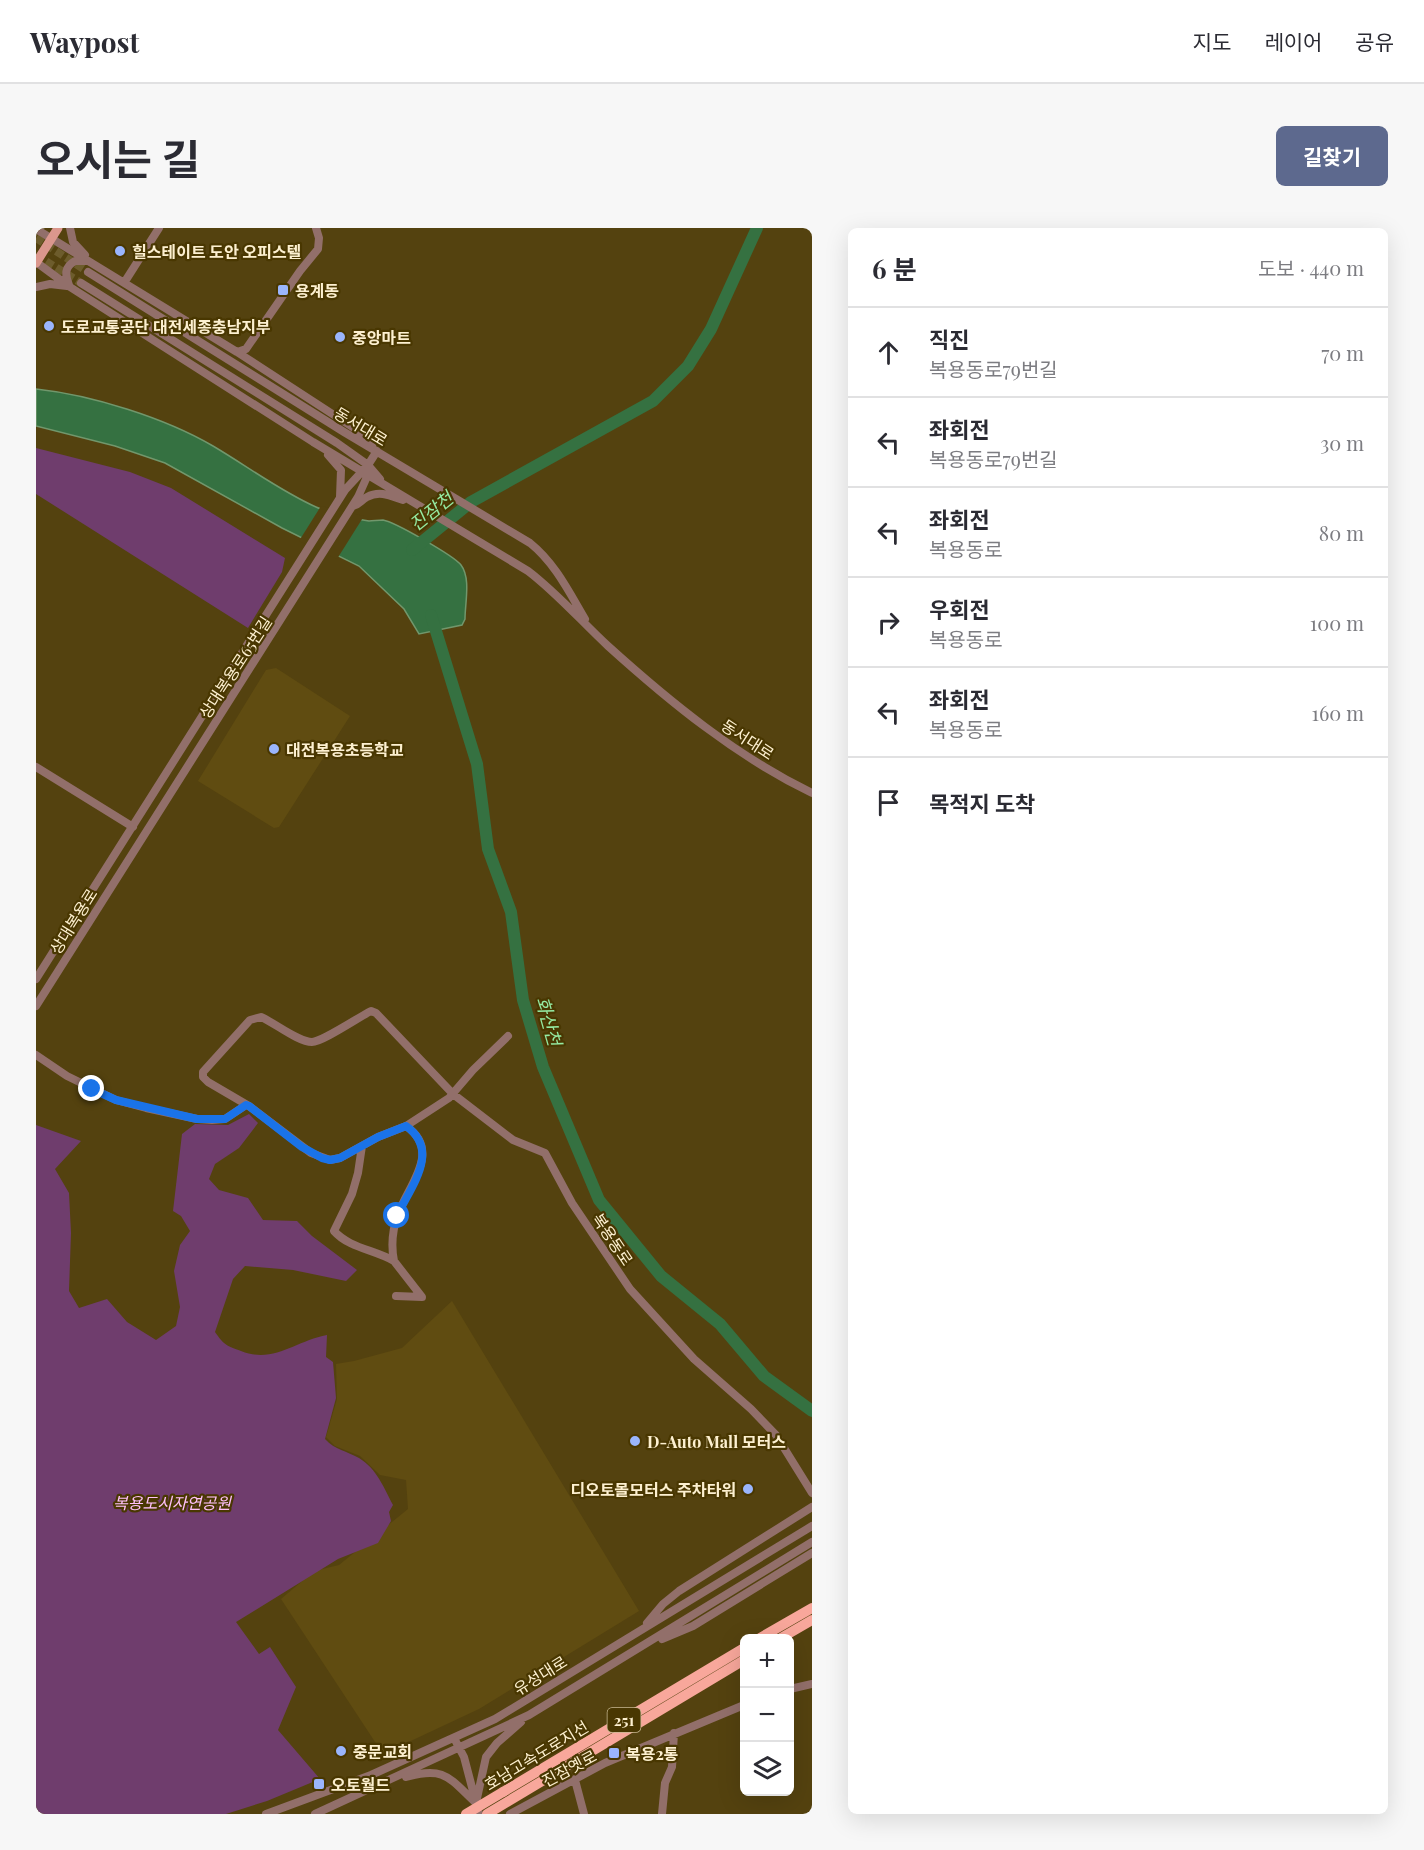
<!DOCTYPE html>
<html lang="ko">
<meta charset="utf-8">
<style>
body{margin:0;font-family:"Playfair Display","Noto Sans KR",serif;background:#f7f7f7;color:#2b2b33}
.controls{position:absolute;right:18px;bottom:18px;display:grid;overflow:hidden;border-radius:9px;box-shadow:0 6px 24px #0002}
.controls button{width:54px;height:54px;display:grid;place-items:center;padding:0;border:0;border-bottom:2px solid #e1e1e2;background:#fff;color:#2b2b33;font:30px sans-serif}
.stop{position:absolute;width:18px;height:18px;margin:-14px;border:4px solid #1a73e8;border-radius:50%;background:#fff}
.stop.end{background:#1a73e8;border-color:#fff;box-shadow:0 2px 6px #0008}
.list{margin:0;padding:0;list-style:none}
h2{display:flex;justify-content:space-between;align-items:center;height:78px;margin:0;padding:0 24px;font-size:26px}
h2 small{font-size:20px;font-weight:400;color:#7c7c81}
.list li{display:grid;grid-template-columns:39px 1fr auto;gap:18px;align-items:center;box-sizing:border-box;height:90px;padding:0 24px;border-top:2px solid #e1e1e2}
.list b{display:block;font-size:22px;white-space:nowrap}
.list p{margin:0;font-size:20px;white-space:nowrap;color:#7c7c81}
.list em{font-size:20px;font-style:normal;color:#7c7c81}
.icon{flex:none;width:33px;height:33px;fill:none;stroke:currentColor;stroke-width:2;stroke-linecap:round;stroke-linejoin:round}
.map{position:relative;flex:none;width:776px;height:1586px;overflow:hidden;border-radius:9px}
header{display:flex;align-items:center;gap:36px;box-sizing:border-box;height:84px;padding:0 30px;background:#fff;border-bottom:2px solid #e1e1e2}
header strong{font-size:28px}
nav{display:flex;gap:33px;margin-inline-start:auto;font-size:21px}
.intro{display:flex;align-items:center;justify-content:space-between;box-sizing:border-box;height:144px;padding:0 36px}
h1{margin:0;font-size:42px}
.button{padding:15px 27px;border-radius:9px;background:#5d698e;color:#fff;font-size:21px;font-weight:700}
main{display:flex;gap:36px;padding:0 36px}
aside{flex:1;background:#fff;border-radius:9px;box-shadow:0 6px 24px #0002}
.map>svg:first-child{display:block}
.built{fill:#604c11}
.green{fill:#6f3d6d}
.water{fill:#357141;stroke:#71976c;stroke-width:1.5}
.pier{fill:#54420f}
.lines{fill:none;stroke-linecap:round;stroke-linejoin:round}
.river{stroke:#357141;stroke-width:12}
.minor-tunnel{stroke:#6d5c2c;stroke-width:8;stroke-dasharray:8 4;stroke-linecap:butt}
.minor{stroke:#926f6a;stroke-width:8}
.major{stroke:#db978d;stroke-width:9}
.highway{stroke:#f8a79b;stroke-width:10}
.highway-bridge{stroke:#f8a79b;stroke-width:10}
.route{stroke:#1a73e8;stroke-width:8}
.poi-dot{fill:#9ab5fd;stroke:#493701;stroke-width:2}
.labels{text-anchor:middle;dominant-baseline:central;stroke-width:4.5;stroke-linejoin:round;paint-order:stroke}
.shield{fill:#493701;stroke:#c7b892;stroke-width:1.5}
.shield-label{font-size:15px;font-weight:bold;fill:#fdf0d0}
.poi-label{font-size:16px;font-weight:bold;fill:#fdf0d0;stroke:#493701;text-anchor:start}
.street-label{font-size:16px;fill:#fdf0d0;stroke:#493701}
.park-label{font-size:16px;font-style:italic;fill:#ffc1fb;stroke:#493701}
.water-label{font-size:18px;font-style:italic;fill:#95eaa2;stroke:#493701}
</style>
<header>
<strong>Waypost</strong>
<nav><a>지도</a><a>레이어</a><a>공유</a></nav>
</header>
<div class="intro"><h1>오시는 길</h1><a class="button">길찾기</a></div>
<main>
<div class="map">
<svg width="776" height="1586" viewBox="0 0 776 1586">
<rect width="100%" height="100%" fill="#54420f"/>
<path class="built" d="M240 440 314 488 243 599 238 600 162 553 230 442Z
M416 1073 603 1383 443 1481 347 1526 245 1371 278 1343 303 1337 372 1281 370 1252 344 1247 324 1228 299 1218 290 1209 301 1171 300 1136 318 1133 366 1120Z"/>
<path class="green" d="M0 220 94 244 135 260 249 330 246 344 212 400 0 266Z
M213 886 222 895 203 920 179 936 173 951 183 962 212 970 227 992 261 993 276 1008 321 1042 310 1053 257 1042 209 1038 197 1051 179 1104C188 1117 191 1118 205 1123 238 1136 259 1113 291 1107L290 1129 297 1134 300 1170 289 1211C299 1222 311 1223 323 1230 341 1241 348 1260 357 1277L353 1284 355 1293 342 1315 302 1331 200 1394 223 1426 234 1419 260 1459 242 1502 284 1551 231 1573 190 1586H0V897L45 913 19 941 33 965 35 1005 33 1063 43 1080 71 1071 91 1094 120 1112 140 1098 144 1079 138 1043 144 1017 154 1003 145 988 137 983 146 906 159 896 192 897Z"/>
<path class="water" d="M0 161C56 167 129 190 177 218 211 238 244 263 280 279 293 285 319 291 333 293 337 293 342 292 347 292 359 294 418 328 425 337 435 350 429 375 429 391L426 397 383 406 368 381 323 338 246 300 129 235 79 218 0 198Z"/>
<path class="pier" d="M285 278 328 288 301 331 263 313Z"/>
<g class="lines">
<path class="river" d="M376 322 435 274 617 173 652 138 675 101 721 0
M395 387 441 536 452 621 475 684 487 772 507 839 563 972 625 1048 684 1096 728 1148 776 1183"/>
<path class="minor-tunnel" d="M0 10 52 44
M0 27 45 55"/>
<path class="minor" d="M34 0 37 14 49 27
M0 1 201 124 321 202 336 218
M0 34 34 59 277 214 492 343C521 365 545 393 572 418 634 474 700 528 776 565
M52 44 308 204 494 315C519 335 533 364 549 391
M45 55 301 215 332 237 344 251
M88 55 123 0
M33 57C29 47 28 39 39 33H52
M0 59 14 56 31 58
M201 124 210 121 264 43 282 21 283 10 280 0
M292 227 305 242 304 269
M317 278C324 276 325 272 331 269 344 262 355 268 367 272
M0 539 97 599
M0 751 309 262 332 237 341 223
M0 778 322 269 330 251 332 237
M0 827 31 848 80 872 110 880 161 891 176 892 189 891 210 877 213 878 275 925 294 932 304 930 342 909 370 898 413 870 437 842 472 808
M213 878 172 854 167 849V844L214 792 225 789C239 795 262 814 276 814 286 814 323 789 335 783L340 785 417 866 477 912 509 925 536 975 594 1061 658 1131 715 1181 740 1207 776 1265
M326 918 322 945 316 966 298 1003C313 1020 339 1022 358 1033
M360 1068 386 1069 358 1033C355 1018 357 1000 362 986 373 956 406 923 370 898
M611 1395 627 1376 643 1363 776 1279
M626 1411 657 1398 776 1325
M754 1461 776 1456
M418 1510 428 1529 443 1586
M370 1549C409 1538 413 1550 440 1575
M539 1552 548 1586
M440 1575 450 1529 461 1515 485 1494
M230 1586 335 1547 459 1491 776 1298
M279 1586 493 1487 776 1314
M474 1586 569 1535 708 1477
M626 1586 629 1555 636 1539 638 1505"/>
<path class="major" d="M0 35 22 0"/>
<path class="highway" d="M724 1410 776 1380
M745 1410 776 1392
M467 1564 708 1420
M451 1586 708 1432"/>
<path class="highway-bridge" d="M430 1586 467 1564"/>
</g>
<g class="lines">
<path class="route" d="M56 861 80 872 161 891H189L210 877 213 878 266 919 286 930 294 932 304 930 342 909 370 898C405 923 375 958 361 988"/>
</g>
<g class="poi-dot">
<circle cx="84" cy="23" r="6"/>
<rect x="241" y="56" width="12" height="12" rx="3"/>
<circle cx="13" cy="98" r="6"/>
<circle cx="304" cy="109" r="6"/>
<circle cx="238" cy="521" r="6"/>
<circle cx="599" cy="1213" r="6"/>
<circle cx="712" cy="1261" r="6"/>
<circle cx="305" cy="1523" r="6"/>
<rect x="572" y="1519" width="12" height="12" rx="3"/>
<rect x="277" y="1550" width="12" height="12" rx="3"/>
</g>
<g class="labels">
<rect class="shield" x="571.5" y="1480" width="33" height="24" rx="4.5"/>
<g class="shield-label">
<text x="588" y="1492">251</text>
</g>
<g class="poi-label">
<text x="96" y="23">힐스테이트 도안 오피스텔</text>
<text x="259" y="62">용계동</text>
<text x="25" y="98">도로교통공단 대전세종충남지부</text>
<text x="316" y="109">중앙마트</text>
<text x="250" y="521">대전복용초등학교</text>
<text x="611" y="1213">D-Auto Mall 모터스</text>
<text x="700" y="1261" text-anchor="end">디오토몰모터스 주차타워</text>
<text x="317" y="1523">중문교회</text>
<text x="590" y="1525">복용2통</text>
<text x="295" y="1556">오토월드</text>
</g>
<g class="street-label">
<text transform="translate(325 198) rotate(31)">동서대로</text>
<text transform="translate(199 439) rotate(-57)">상대복용로65번길</text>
<text transform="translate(712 511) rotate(33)">동서대로</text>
<text transform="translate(37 693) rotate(-58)">상대복용로</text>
<text transform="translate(577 1011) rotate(56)">복용동로</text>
<text transform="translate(504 1447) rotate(-32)">유성대로</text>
<text transform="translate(500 1527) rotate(-31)">호남고속도로지선</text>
<text transform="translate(533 1540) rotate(-28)">진잠옛로</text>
</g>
<g class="park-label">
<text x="136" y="1274">복용도시자연공원</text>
</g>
<g class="water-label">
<text transform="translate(395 283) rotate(-39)">진잠천</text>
<text transform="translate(513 793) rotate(74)">화산천</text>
</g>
</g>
</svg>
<div class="controls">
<button>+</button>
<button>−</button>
<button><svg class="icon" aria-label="layers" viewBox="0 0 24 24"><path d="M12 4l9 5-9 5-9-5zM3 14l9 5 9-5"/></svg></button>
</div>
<div class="stop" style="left:361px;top:988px"></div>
<div class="stop end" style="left:56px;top:861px"></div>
</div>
<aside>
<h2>6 분<small>도보 · 440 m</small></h2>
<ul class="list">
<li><svg class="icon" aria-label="ahead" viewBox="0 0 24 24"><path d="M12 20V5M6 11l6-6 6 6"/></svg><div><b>직진</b><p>복용동로79번길</p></div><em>70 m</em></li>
<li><svg class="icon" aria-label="left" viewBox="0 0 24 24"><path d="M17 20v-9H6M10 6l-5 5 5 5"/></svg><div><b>좌회전</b><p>복용동로79번길</p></div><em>30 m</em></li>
<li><svg class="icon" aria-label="left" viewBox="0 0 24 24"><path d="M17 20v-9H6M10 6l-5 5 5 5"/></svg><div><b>좌회전</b><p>복용동로</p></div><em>80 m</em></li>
<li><svg class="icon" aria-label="right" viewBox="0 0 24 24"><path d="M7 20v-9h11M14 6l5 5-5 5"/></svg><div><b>우회전</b><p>복용동로</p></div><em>100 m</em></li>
<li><svg class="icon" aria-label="left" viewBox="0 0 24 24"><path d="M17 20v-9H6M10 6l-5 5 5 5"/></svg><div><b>좌회전</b><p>복용동로</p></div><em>160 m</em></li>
<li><svg class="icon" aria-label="arrive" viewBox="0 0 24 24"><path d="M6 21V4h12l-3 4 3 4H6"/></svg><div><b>목적지 도착</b></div></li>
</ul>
</aside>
</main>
